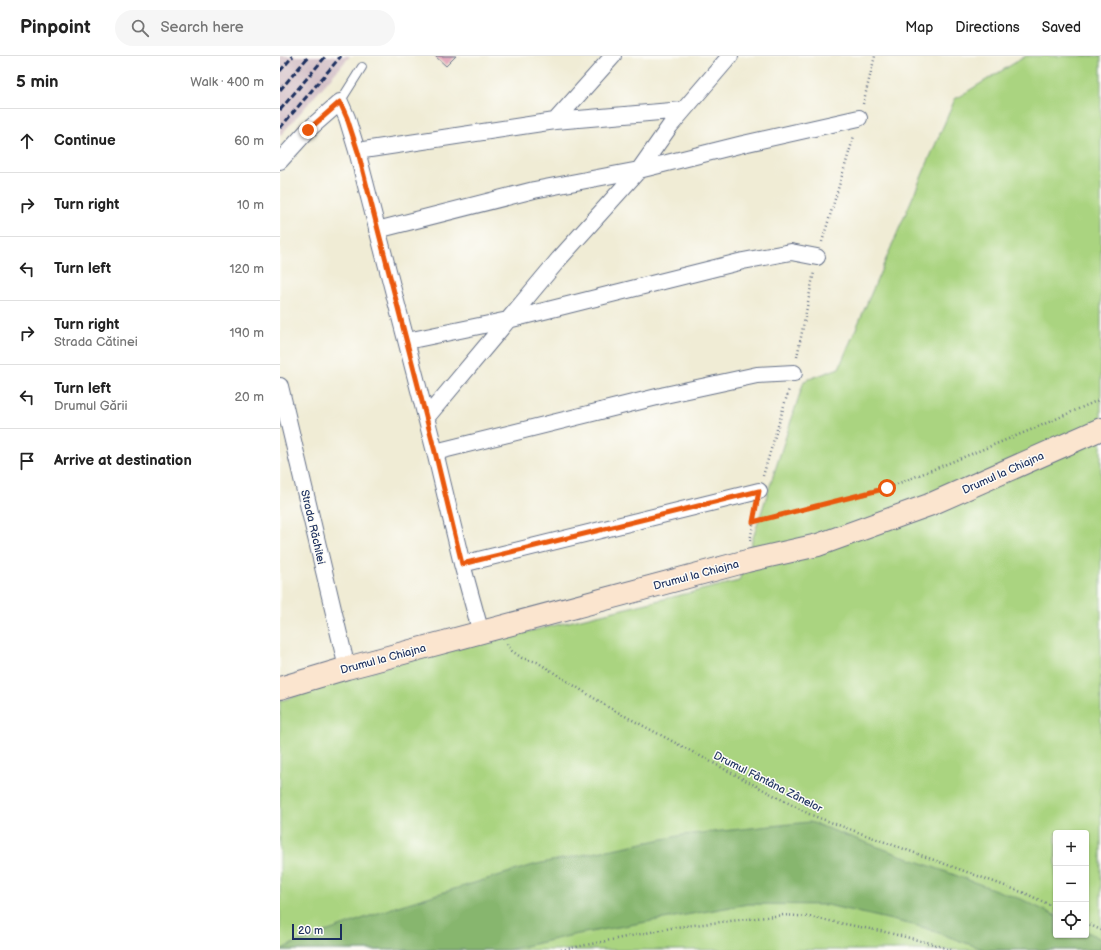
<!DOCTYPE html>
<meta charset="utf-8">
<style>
body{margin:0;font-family:"Balsamiq Sans",sans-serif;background:#f6f6f6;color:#222}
.controls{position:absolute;right:12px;bottom:12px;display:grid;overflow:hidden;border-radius:4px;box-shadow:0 1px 3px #0004}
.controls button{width:36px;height:36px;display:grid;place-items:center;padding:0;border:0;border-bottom:1px solid #e0e0e0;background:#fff;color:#222;font:20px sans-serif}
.scale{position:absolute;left:12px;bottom:10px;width:50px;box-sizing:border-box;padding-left:4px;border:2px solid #1b2f5e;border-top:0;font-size:11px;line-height:14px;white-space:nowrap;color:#1b2f5e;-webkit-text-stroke:3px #fdfcf7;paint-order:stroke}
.stop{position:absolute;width:12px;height:12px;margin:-9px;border:3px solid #ea580c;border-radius:50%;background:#fff}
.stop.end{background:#ea580c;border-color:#fff;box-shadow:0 1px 4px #0008}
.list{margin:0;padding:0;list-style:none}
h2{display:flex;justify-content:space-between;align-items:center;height:52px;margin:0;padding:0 16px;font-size:17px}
h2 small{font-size:13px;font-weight:400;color:#767676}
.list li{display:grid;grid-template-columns:26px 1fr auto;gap:12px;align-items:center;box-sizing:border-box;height:64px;padding:0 16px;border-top:1px solid #e0e0e0}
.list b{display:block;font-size:15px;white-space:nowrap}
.list p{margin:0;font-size:13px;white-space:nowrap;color:#767676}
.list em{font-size:13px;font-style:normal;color:#767676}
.icon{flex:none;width:22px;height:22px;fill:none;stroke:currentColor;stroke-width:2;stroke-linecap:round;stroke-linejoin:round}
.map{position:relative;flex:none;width:821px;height:894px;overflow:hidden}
header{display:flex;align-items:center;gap:24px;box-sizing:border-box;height:56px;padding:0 20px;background:#fff;border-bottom:1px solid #e0e0e0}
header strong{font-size:19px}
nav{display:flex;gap:22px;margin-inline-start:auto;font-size:14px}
.search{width:280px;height:36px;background:#f6f6f6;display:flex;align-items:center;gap:10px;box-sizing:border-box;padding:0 14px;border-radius:22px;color:#767676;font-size:15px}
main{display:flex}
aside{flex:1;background:#fff}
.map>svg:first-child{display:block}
.industrial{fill:#d2bdc5}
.green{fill:#aad480;stroke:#62826f;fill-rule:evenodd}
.forest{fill:#87b66e;stroke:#517266}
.building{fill:#dd93ac}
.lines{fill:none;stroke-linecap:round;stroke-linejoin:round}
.lane-casing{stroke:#667188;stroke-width:10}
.street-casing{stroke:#667188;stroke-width:18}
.secondary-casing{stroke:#667188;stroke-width:24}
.path{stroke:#667188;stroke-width:2.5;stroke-dasharray:1 3;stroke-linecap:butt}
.lane{stroke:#fff;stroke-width:8}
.street{stroke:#fff;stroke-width:16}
.secondary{stroke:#fbe5cf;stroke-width:22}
.rail{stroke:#1b2f5e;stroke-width:3;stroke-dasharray:6 3;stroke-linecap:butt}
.route{stroke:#ea580c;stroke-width:5}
.labels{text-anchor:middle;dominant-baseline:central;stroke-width:3;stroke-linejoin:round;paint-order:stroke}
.street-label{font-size:11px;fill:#1b2f5e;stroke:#fdfcf7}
</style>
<header>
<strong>Pinpoint</strong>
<div class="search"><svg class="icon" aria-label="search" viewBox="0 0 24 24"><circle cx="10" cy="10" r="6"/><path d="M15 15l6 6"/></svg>Search here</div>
<nav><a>Map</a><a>Directions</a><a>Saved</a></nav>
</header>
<main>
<aside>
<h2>5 min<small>Walk · 400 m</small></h2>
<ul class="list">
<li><svg class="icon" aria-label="ahead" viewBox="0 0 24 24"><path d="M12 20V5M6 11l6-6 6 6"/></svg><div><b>Continue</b></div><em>60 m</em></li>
<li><svg class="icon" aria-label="right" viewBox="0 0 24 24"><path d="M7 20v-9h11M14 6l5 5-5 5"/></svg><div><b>Turn right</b></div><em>10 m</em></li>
<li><svg class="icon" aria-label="left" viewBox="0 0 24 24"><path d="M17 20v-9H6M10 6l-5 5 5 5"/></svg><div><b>Turn left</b></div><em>120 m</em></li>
<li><svg class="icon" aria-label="right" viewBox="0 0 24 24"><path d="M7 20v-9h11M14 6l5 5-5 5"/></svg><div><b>Turn right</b><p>Strada Cătinei</p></div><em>190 m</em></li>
<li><svg class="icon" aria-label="left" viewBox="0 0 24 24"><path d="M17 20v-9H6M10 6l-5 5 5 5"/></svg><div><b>Turn left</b><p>Drumul Gării</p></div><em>20 m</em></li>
<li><svg class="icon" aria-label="arrive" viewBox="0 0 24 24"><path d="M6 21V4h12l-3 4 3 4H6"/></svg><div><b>Arrive at destination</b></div></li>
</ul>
</aside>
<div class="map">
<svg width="821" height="894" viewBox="0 0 821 894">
<rect width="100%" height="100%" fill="#fdfcf7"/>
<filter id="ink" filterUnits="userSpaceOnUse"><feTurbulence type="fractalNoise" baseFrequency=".025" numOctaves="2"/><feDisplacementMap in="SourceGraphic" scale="8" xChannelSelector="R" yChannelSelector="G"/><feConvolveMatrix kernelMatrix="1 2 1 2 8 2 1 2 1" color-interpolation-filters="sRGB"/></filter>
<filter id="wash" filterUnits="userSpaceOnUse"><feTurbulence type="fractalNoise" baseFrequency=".012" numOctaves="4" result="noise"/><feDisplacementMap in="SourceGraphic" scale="16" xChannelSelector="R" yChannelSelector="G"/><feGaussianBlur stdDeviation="0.9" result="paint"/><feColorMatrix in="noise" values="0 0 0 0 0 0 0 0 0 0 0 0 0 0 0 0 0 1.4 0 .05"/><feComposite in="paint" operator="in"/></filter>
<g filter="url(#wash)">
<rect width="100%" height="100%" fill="#f0ecd5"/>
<path class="industrial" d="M0 0H70L0 80Z"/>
<path class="green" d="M746 0H821V894H0V645L118 607 459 525 524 325 559 312 675 43ZM776 777H806V879H776Z"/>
<path class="forest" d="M530 766 743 844 776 860V879H806V875L821 883V894H705L642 871 547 849 468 848 293 879 228 894H0L12 888 118 850 257 808 403 779Z"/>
<g id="blocks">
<path class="building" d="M155 0H176L166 10Z"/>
</g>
</g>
<g filter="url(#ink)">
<use href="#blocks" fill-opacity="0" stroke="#667188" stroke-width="1"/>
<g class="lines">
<defs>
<path id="lane" d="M60 46 82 11"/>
<path id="street" d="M275 65 333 0
M77 95 275 65 403 54
M0 105 28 74 60 46 67 62 77 95 155 396 182 508 201 577
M97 174 254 134 359 114 463 88 579 62
M127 285 228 264 463 205 511 196 537 201
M0 330 67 612
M146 362 279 203 359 114 390 70 450 0
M155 396 385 339 477 319 514 317
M182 508 479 435"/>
<path id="secondary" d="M0 632 67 612 467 505 538 489 649 449 821 373"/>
</defs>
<use href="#lane" class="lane-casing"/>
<use href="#street" class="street-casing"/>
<use href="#secondary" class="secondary-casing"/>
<path class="path" d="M583 48 595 0
M542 186 574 80
M517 301 534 216
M483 420 509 333
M474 466 607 432 753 373 821 343
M470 485 476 453
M227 588 232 595 242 602 257 606 328 651 531 759 747 838 776 852
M806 867 821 874
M281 894 396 871 504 859 530 861 605 876 650 887 671 894"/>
<use href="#lane" class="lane"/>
<use href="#street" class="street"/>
<use href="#secondary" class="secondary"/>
<path class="rail" d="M0 15 13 0
M0 34 29 0
M0 54 46 0
M0 72 61 0"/>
</g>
</g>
<g class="lines" filter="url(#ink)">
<path class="route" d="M28 74 60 46 67 62 78 96 155 396 182 508 479 435 473 466 607 432"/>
</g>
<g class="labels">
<g class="street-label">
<text transform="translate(723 417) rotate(-24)">Drumul la Chiajna</text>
<text transform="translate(33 471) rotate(77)">Strada Răchitei</text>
<text transform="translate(416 519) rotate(-15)">Drumul la Chiajna</text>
<text transform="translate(103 603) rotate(-15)">Drumul la Chiajna</text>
<text transform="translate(488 726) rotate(27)">Drumul Fântâna Zânelor</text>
</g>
</g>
</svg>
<div class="controls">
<button>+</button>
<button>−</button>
<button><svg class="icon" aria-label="locate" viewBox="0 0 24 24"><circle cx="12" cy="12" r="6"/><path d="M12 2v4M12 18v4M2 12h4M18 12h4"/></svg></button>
</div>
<div class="scale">20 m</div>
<div class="stop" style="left:607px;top:432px"></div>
<div class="stop end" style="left:28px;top:74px"></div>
</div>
</main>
